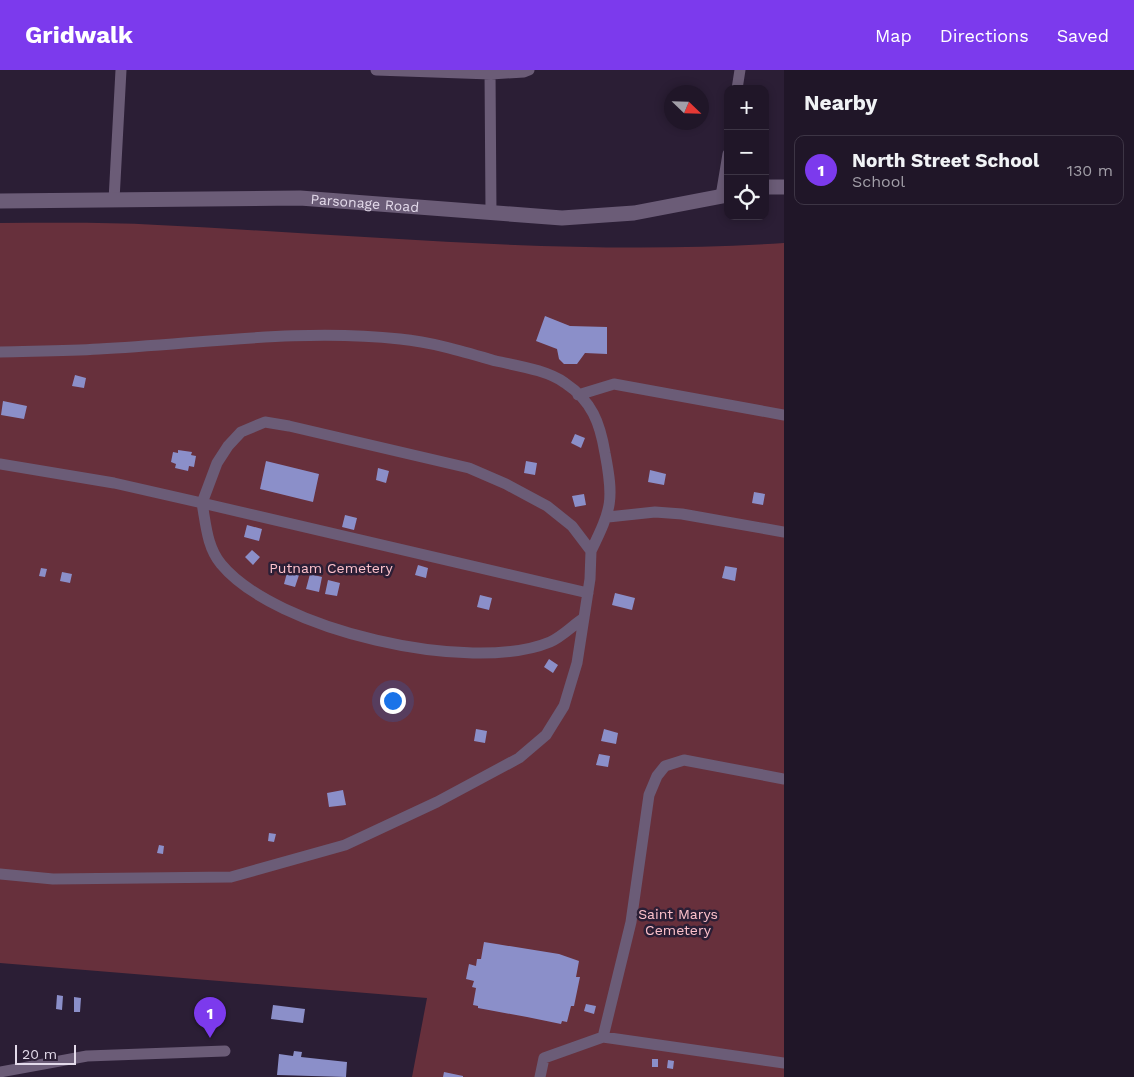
<!DOCTYPE html>
<meta charset="utf-8">
<style>
body{margin:0;font-family:"Work Sans",sans-serif;background:#2d2334;color:#f1f3f6}
.controls{position:absolute;right:15px;top:15px;display:grid;overflow:hidden;border-radius:10px;box-shadow:0 2px 8px #0003}
.controls button{width:45px;height:45px;display:grid;place-items:center;padding:0;border:0;border-bottom:1px solid #3d3545;background:#201628;color:#f1f3f6;font:25px sans-serif}
.compass{position:absolute;left:664px;top:15px;width:45px;height:45px;border-radius:50%;background:#201628;box-shadow:0 2px 8px #0003;rotate:113deg}
.scale{position:absolute;left:15px;bottom:12px;width:61px;box-sizing:border-box;padding-left:5px;border:2px solid #e3daea;border-top:0;font-size:14px;line-height:18px;white-space:nowrap;color:#e3daea;-webkit-text-stroke:4px #2b1e35;paint-order:stroke}
.you{position:absolute;left:392px;top:630px;width:18px;height:18px;margin:-12px;border:4px solid #fff;border-radius:50%;background:#1a73e8;box-shadow:0 0 0 8px #1a73e833}
.badge{display:grid;place-items:center;width:32px;height:32px;border-radius:50%;background:#7c3aed;color:#fff;font-size:16px;font-weight:700}
.pin{position:absolute;translate:-50% -41px;filter:drop-shadow(0 1px 2px #0008)}
.pin::after{content:'';position:absolute;top:26px;width:18px;height:15px;background:inherit;clip-path:polygon(0 0,100% 0,50% 100%)}
.list{margin:0;padding:0;list-style:none}
h2{display:flex;justify-content:space-between;align-items:center;height:65px;margin:0;padding:0 20px;font-size:21px}
h2 small{font-size:16px;font-weight:400;color:#a29fa8}
.list li{display:grid;grid-template-columns:32px 1fr auto;gap:15px;align-items:center;box-sizing:border-box;height:70px;margin:0 10px 10px;padding:0 10px;border:1px solid #3d3545;border-radius:10px}
.list b{display:block;font-size:19px;white-space:nowrap}
.list p{margin:0;font-size:16px;white-space:nowrap;color:#a29fa8}
.list em{font-size:16px;font-style:normal;color:#a29fa8}
.icon{flex:none;width:28px;height:28px;fill:none;stroke:currentColor;stroke-width:2;stroke-linecap:round;stroke-linejoin:round}
.map{position:relative;flex:none;width:784px;height:1007px;overflow:hidden}
header{display:flex;align-items:center;gap:30px;box-sizing:border-box;height:70px;padding:0 25px;background:#7c3aed;color:#fff}
header strong{font-size:24px}
nav{display:flex;gap:28px;margin-inline-start:auto;font-size:18px}
main{display:flex}
aside{flex:1;background:#201628}
.map>svg:first-child{display:block}
.green{fill:#67303c}
.building{fill:#8b8fc9}
.lines{fill:none;stroke-linecap:round;stroke-linejoin:round}
.service{stroke:#6b5c77;stroke-width:11}
.minor{stroke:#6b5c77;stroke-width:15}
.labels{text-anchor:middle;dominant-baseline:central;stroke-width:5;stroke-linejoin:round;paint-order:stroke}
.street-label{font-size:14px;fill:#e3daea;stroke:#2b1e35}
.park-label{font-size:14px;fill:#fdc1cb;stroke:#2b1e35}
</style>
<header>
<strong>Gridwalk</strong>
<nav><a>Map</a><a>Directions</a><a>Saved</a></nav>
</header>
<main>
<div class="map">
<svg width="784" height="1007" viewBox="0 0 784 1007">
<rect width="100%" height="100%" fill="#2b1e35"/>
<path class="green" d="M0 153C52 153 105 152 158 155 366 165 575 187 784 173V1007H412L427 928 0 893Z"/>
<path class="building" d="M545 246 570 256 607 257V284L585 283 577 294H564L559 289 557 279 536 271Z
M75 305 86 308 84 318 72 316Z
M3 331 27 336 24 349 1 345Z
M575 364 585 368 581 378 571 373Z
M178 380 192 382 191 385 196 386 194 397 189 396 188 401 175 398 176 394 171 392 173 382 178 383Z
M266 391 319 404 313 432 260 419Z
M526 391 537 393 535 405 524 403Z
M378 398 389 401 386 413 376 410Z
M650 400 666 404 664 415 648 412Z
M754 422 765 424 763 435 752 433Z
M584 424 586 435 575 437 572 426Z
M345 445 357 448 354 460 342 457Z
M247 455 262 459 259 471 244 467Z
M252 480 260 487 253 495 245 487Z
M418 495 428 498 426 508 415 505Z
M725 496 737 498 735 511 722 508Z
M41 498 47 499 45 507 39 506Z
M288 499 300 502 295 517 284 514Z
M62 502 72 504 70 513 60 511Z
M310 504 322 507 319 522 306 519Z
M328 510 340 513 337 526 325 524Z
M615 523 635 528 632 540 612 535Z
M480 525 492 528 489 540 477 537Z
M549 589 558 595 553 603 544 597Z
M476 659 487 661 485 673 474 671Z
M604 659 618 663 616 674 601 671Z
M599 684 610 686 608 697 596 695Z
M343 720 346 735 329 737 327 723Z
M269 763 276 764 274 772 268 771Z
M159 775 164 776 163 784 157 783Z
M484 872 559 884 579 891 576 907H580L574 936H571L567 952 562 951 561 954 527 947 478 938V936L473 935 476 918 472 917 474 911 466 909 469 894 476 896 477 889H481Z
M57 925 63 926 62 940 56 939Z
M74 927 81 928 80 942H74Z
M586 934 596 936 594 944 584 941Z
M273 935 305 939 303 953 271 949Z
M294 981 302 982 301 987 347 992 346 1007 277 1005 279 984 293 986Z
M652 989H658V997H652Z
M668 990 674 991 673 999 667 998Z
M444 1002 463 1006V1007H443Z"/>
<g class="lines">
<path class="service" d="M376 0 491 4 524 2 529 0
M490 0 491 142
M737 19 740 0
M721 126 728 84
M114 130 121 0
M0 282C33 281 66 281 99 279 200 274 299 258 400 269 432 272 465 282 496 291 518 296 547 300 565 313 592 331 600 353 605 383 614 430 612 438 591 481
M578 325 614 314 784 345
M0 394 114 413 202 433 217 393 228 376 241 362 265 352 289 356 469 398 506 414 547 436 572 456 591 481 590 509 577 593 564 636 546 665 519 688 437 732 345 775 231 807 53 809 0 804
M608 447 655 442 682 444 784 462
M584 548C573 555 562 567 550 572 471 605 275 560 221 494 207 477 206 455 202 433L588 523
M603 967 631 852 649 725 657 706 665 696 684 690 784 709
M0 1002 87 986 225 981
M540 1007 544 988 603 967 784 993"/>
<g class="minor">
<path d="M765 117H784"/>
<path id="s1" d="M0 131 300 128 562 148 634 143 728 125"/>
</g>
</g>
<g class="labels">
<g class="street-label">
<text stroke="none"><textPath href="#s1" startOffset="365">Parsonage Road</textPath></text>
</g>
<g class="park-label">
<text x="331" y="498">Putnam Cemetery</text>
<text x="678" y="844">Saint Marys<tspan x="678" dy="16">Cemetery</tspan></text>
</g>
</g>
</svg>
<div class="controls">
<button>+</button>
<button>−</button>
<button><svg class="icon" aria-label="locate" viewBox="0 0 24 24"><circle cx="12" cy="12" r="6"/><path d="M12 2v4M12 18v4M2 12h4M18 12h4"/></svg></button>
</div>
<svg class="compass" viewBox="-18 -18 36 36"><path d="M0-13l5 13h-10z" fill="#e53935"/><path d="M0 13l5-13h-10z" fill="#a29fa8"/></svg>
<div class="scale">20 m</div>
<div class="you"></div>
<div class="pin badge" style="left:210px;top:968px">1</div>
</div>
<aside>
<h2>Nearby<small></small></h2>
<ul class="list">
<li><span class="badge">1</span><div><b>North Street School</b><p>School</p></div><em>130 m</em></li>
</ul>
</aside>
</main>
